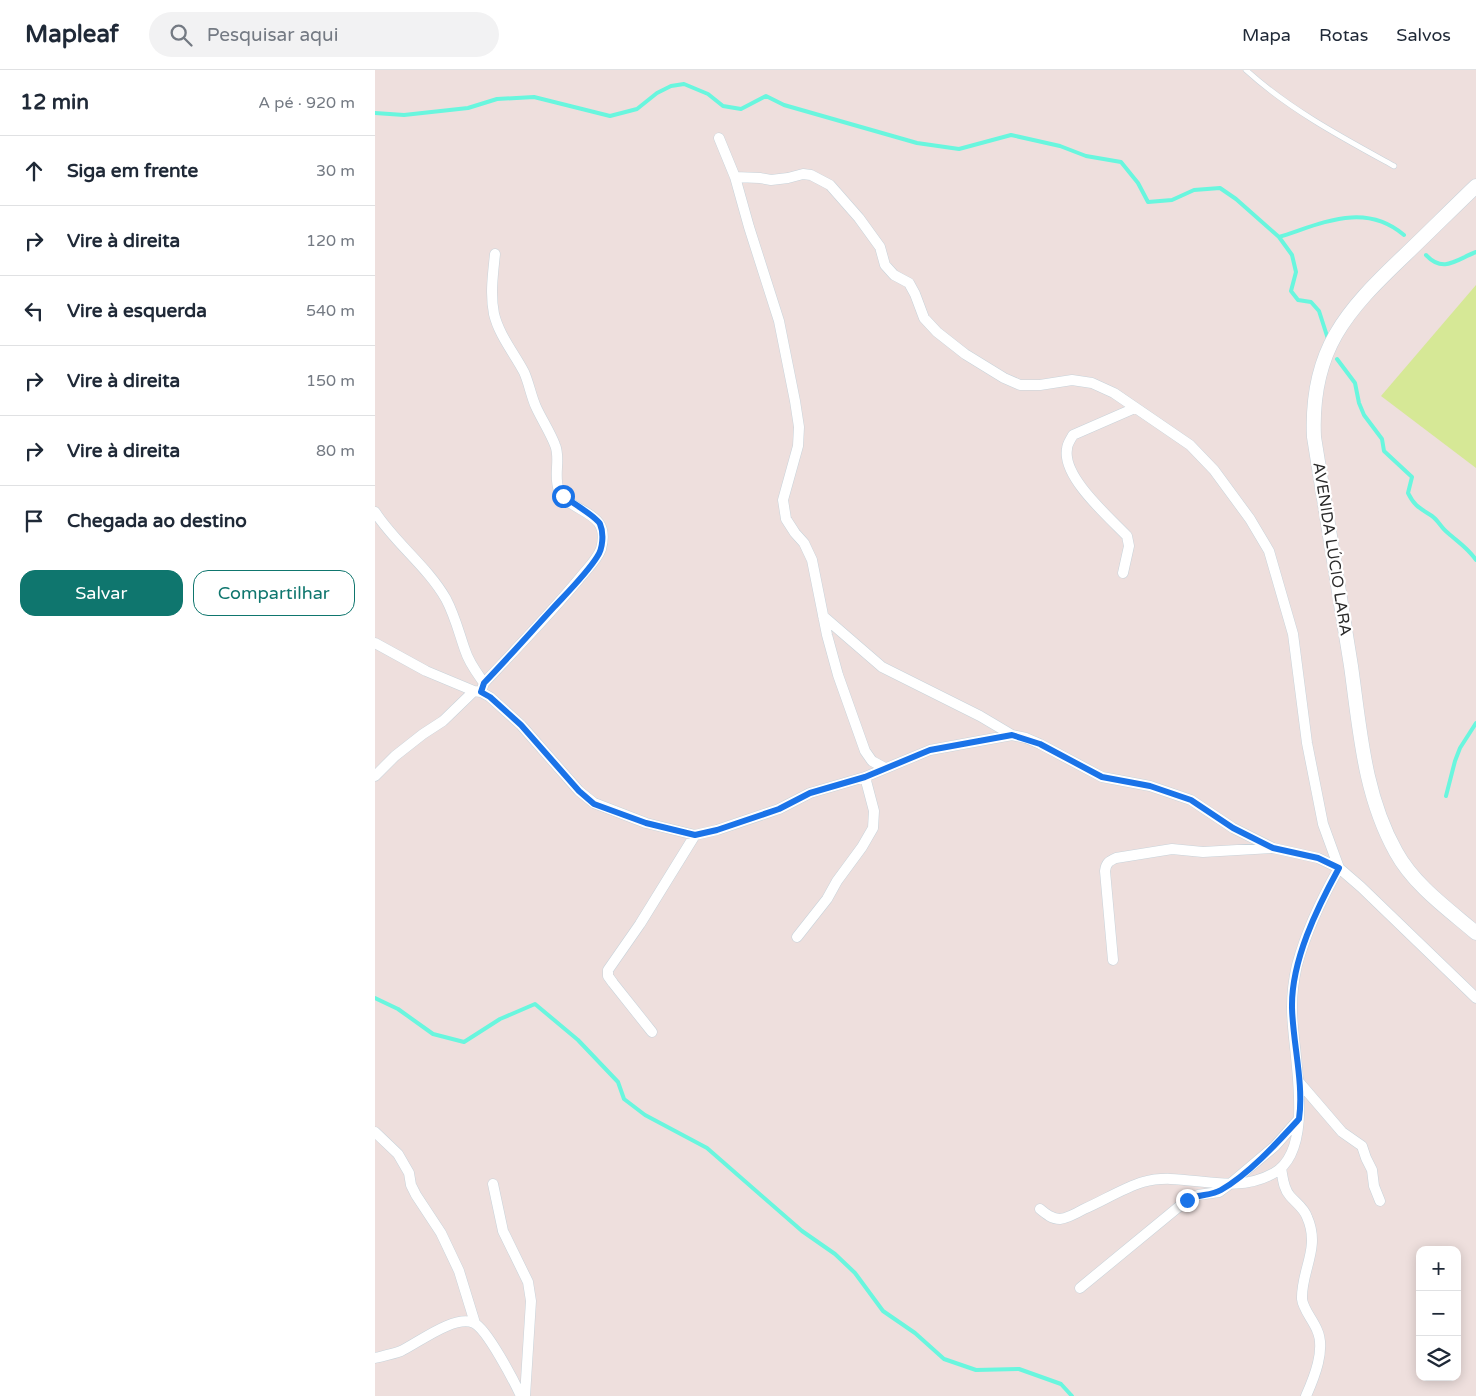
<!DOCTYPE html>
<html lang="pt">
<meta charset="utf-8">
<style>
body{margin:0;font-family:"Varela Round",sans-serif;background:#f2f2f3;color:#1f2937}
.controls{position:absolute;right:15px;bottom:15px;display:grid;overflow:hidden;border-radius:10px;box-shadow:0 2px 12px #0003}
.controls button{width:45px;height:45px;display:grid;place-items:center;padding:0;border:0;border-bottom:1px solid #e0e1e3;background:#fff;color:#1f2937;font:25px sans-serif}
.stop{position:absolute;width:15px;height:15px;margin:-11px;border:4px solid #1a73e8;border-radius:50%;background:#fff}
.stop.end{background:#1a73e8;border-color:#fff;box-shadow:0 1px 5px #0008}
.list{margin:0;padding:0;list-style:none}
h2{display:flex;justify-content:space-between;align-items:center;height:65px;margin:0;padding:0 20px;font-size:21px}
h2 small{font-size:16px;font-weight:400;color:#747a83}
.list li{display:grid;grid-template-columns:32px 1fr auto;gap:15px;align-items:center;box-sizing:border-box;height:70px;padding:0 20px;border-top:1px solid #e0e1e3}
.list b{display:block;font-size:19px;white-space:nowrap}
.list em{font-size:16px;font-style:normal;color:#747a83}
.actions{display:flex;gap:10px;padding:15px 20px}
.actions a{flex:1;padding:11px 0;border:1px solid #0f766e;border-radius:15px;text-align:center;font-size:18px;color:#0f766e}
.actions .main{background:#0f766e;color:#fff}
.icon{flex:none;width:28px;height:28px;fill:none;stroke:currentColor;stroke-width:2;stroke-linecap:round;stroke-linejoin:round}
.map{position:relative;flex:none;width:1101px;height:1326px;overflow:hidden}
header{display:flex;align-items:center;gap:30px;box-sizing:border-box;height:70px;padding:0 25px;background:#fff;border-bottom:1px solid #e0e1e3}
header strong{font-size:24px}
nav{display:flex;gap:28px;margin-inline-start:auto;font-size:18px}
.search{width:350px;height:45px;background:#f2f2f3;display:flex;align-items:center;gap:12px;box-sizing:border-box;padding:0 18px;border-radius:28px;color:#747a83;font-size:19px}
main{display:flex}
aside{flex:1;background:#fff}
.map>svg:first-child{display:block}
.green{fill:#d6e896}
.lines{fill:none;stroke-linecap:round;stroke-linejoin:round}
.stream{stroke:#69f6de;stroke-width:4}
.service-casing{stroke:#c8d3da;stroke-width:6}
.minor-casing{stroke:#c8d3da;stroke-width:11}
.secondary-casing{stroke:#c8d3da;stroke-width:15}
.service{stroke:#fff;stroke-width:5}
.minor{stroke:#fff;stroke-width:10}
.secondary{stroke:#fff;stroke-width:14}
.route{stroke:#1a73e8;stroke-width:6}
.labels{text-anchor:middle;dominant-baseline:central;stroke-width:4.5;stroke-linejoin:round;paint-order:stroke}
.street-label{font-size:16px;fill:#2b2b2b;stroke:#fff}
</style>
<header>
<strong>Mapleaf</strong>
<div class="search"><svg class="icon" aria-label="search" viewBox="0 0 24 24"><circle cx="10" cy="10" r="6"/><path d="M15 15l6 6"/></svg>Pesquisar aqui</div>
<nav><a>Mapa</a><a>Rotas</a><a>Salvos</a></nav>
</header>
<main>
<aside>
<h2>12 min<small>A pé · 920 m</small></h2>
<ul class="list">
<li><svg class="icon" aria-label="ahead" viewBox="0 0 24 24"><path d="M12 20V5M6 11l6-6 6 6"/></svg><div><b>Siga em frente</b></div><em>30 m</em></li>
<li><svg class="icon" aria-label="right" viewBox="0 0 24 24"><path d="M7 20v-9h11M14 6l5 5-5 5"/></svg><div><b>Vire à direita</b></div><em>120 m</em></li>
<li><svg class="icon" aria-label="left" viewBox="0 0 24 24"><path d="M17 20v-9H6M10 6l-5 5 5 5"/></svg><div><b>Vire à esquerda</b></div><em>540 m</em></li>
<li><svg class="icon" aria-label="right" viewBox="0 0 24 24"><path d="M7 20v-9h11M14 6l5 5-5 5"/></svg><div><b>Vire à direita</b></div><em>150 m</em></li>
<li><svg class="icon" aria-label="right" viewBox="0 0 24 24"><path d="M7 20v-9h11M14 6l5 5-5 5"/></svg><div><b>Vire à direita</b></div><em>80 m</em></li>
<li><svg class="icon" aria-label="arrive" viewBox="0 0 24 24"><path d="M6 21V4h12l-3 4 3 4H6"/></svg><div><b>Chegada ao destino</b></div></li>
</ul>
<div class="actions"><a class="main">Salvar</a><a>Compartilhar</a></div>
</aside>
<div class="map">
<svg width="1101" height="1326" viewBox="0 0 1101 1326">
<rect width="100%" height="100%" fill="#eedfdd"/>
<path class="green" d="M1101 215V398L1006 326Z"/>
<g class="lines">
<path class="stream" d="M0 43 29 45 93 38 122 29 159 27 235 46 262 39 282 23 296 16 309 14 333 24 348 36 366 39 391 26 409 35 542 73 584 79 636 65 685 76 711 86 746 92 763 113 773 132 797 130 819 120 845 118 861 129 904 167 917 185 921 202 916 221 923 230 936 232 944 241 953 269
M904 167C946 154 989 131 1029 165
M1051 185C1069 204 1082 189 1101 182
M962 289 980 313 984 333 989 345 1007 369 1009 381 1037 407 1033 423C1040 437 1045 438 1057 446 1063 450 1067 459 1073 463 1083 472 1093 478 1101 490
M1071 726 1080 691 1085 678 1101 653
M0 928 23 939 58 964 89 972 125 949 160 934 203 970 243 1012 249 1029 270 1045 332 1078 427 1161 460 1184 480 1203 508 1241 540 1263 569 1289 601 1300 644 1299 686 1314 697 1326"/>
<defs>
<path id="service" d="M871 0C915 40 968 68 1019 96"/>
<path id="minor" d="M344 68 360 107 374 157 404 251 420 331 424 357 423 376 408 430 411 449 420 463 429 473 437 490 452 565 463 605 490 681 497 691 510 698
M360 107 385 108 396 110 413 108 428 104 436 105 455 115 484 148 505 177 510 195 519 205 534 213 540 224 549 248 562 262 590 284 629 308 645 315H665L697 310 717 313 739 323 815 375 839 400 875 449 894 481 918 564 932 673 948 754 964 798C947 828 931 862 922 895 919 908 917 924 917 937 916 978 943 1078 899 1103 854 1128 810 1100 768 1112 748 1118 728 1131 709 1139 702 1143 693 1148 685 1149 677 1149 671 1144 665 1139
M0 442C20 473 52 496 71 529 80 546 84 563 90 580 94 593 102 603 109 613
M748 503 754 476 752 466C734 447 687 407 692 379 692 374 696 369 698 365L760 338
M448 546 507 597 605 646 637 665
M0 573 51 601 99 621
M106 622 109 613C141 579 174 545 204 509 211 500 222 490 226 479 237 439 196 445 184 420 178 407 186 388 180 375 175 362 167 350 161 337 156 326 154 313 149 302 139 283 124 265 119 244 115 224 118 204 120 184
M0 706 20 686 48 664 68 651 99 621 106 622 115 627 146 655 204 721 219 733 271 753 320 765 342 760 404 739 435 723 490 707 555 680 637 665 651 668 665 674 727 707 775 716 816 730 858 758 898 778 943 788 964 798 986 817 1101 928
M422 867 452 829 462 811 487 777 498 758 499 741 490 707
M738 890 730 801C731 793 734 791 741 788L797 779 828 782 897 778
M277 962 238 913 233 906V900L265 854 320 765
M924 1012 967 1062 987 1076 991 1088 997 1100 999 1116 1005 1131
M0 1062 23 1084 34 1103 36 1115 41 1125 66 1163 84 1201 100 1253
M906 1098C908 1108 908 1118 915 1126 921 1133 929 1138 932 1147 946 1178 926 1200 927 1229 928 1239 938 1250 942 1260 951 1279 939 1308 931 1326
M118 1114 128 1161 153 1212 156 1231 150 1326
M705 1218 812 1130 823 1125 844 1122 855 1114 900 1076 923 1050
M0 1288C8 1286 18 1284 26 1281 43 1273 80 1244 99 1253 112 1259 139 1311 146 1326"/>
<path id="secondary" d="M1101 116C1077 139 1054 162 1030 185 971 241 935 280 939 367 951 443 964 519 976 596 985 660 989 725 1021 782 1039 815 1073 839 1101 863"/>
</defs>
<use href="#service" class="service-casing"/>
<use href="#minor" class="minor-casing"/>
<use href="#secondary" class="secondary-casing"/>
<use href="#service" class="service"/>
<use href="#minor" class="minor"/>
<use href="#secondary" class="secondary"/>
</g>
<g class="lines">
<path class="route" d="M188 426C196 432 222 447 225 454 229 463 228 479 222 487 212 503 192 523 179 537 156 562 133 588 109 613L106 622 115 627 146 655 204 721 219 734 271 753 320 765 342 760 404 739 435 723 490 707 555 680 637 665 665 674 727 707 775 716 816 730 858 758 898 778 943 788 964 798C942 838 916 891 917 938 918 974 929 1014 924 1049 902 1073 874 1104 846 1120 836 1126 823 1124 812 1130"/>
</g>
<g class="labels">
<g class="street-label">
<text transform="translate(957 479) rotate(81)">AVENIDA LÚCIO LARA</text>
</g>
</g>
</svg>
<div class="controls">
<button>+</button>
<button>−</button>
<button><svg class="icon" aria-label="layers" viewBox="0 0 24 24"><path d="M12 4l9 5-9 5-9-5zM3 14l9 5 9-5"/></svg></button>
</div>
<div class="stop" style="left:188px;top:426px"></div>
<div class="stop end" style="left:812px;top:1130px"></div>
</div>
</main>
